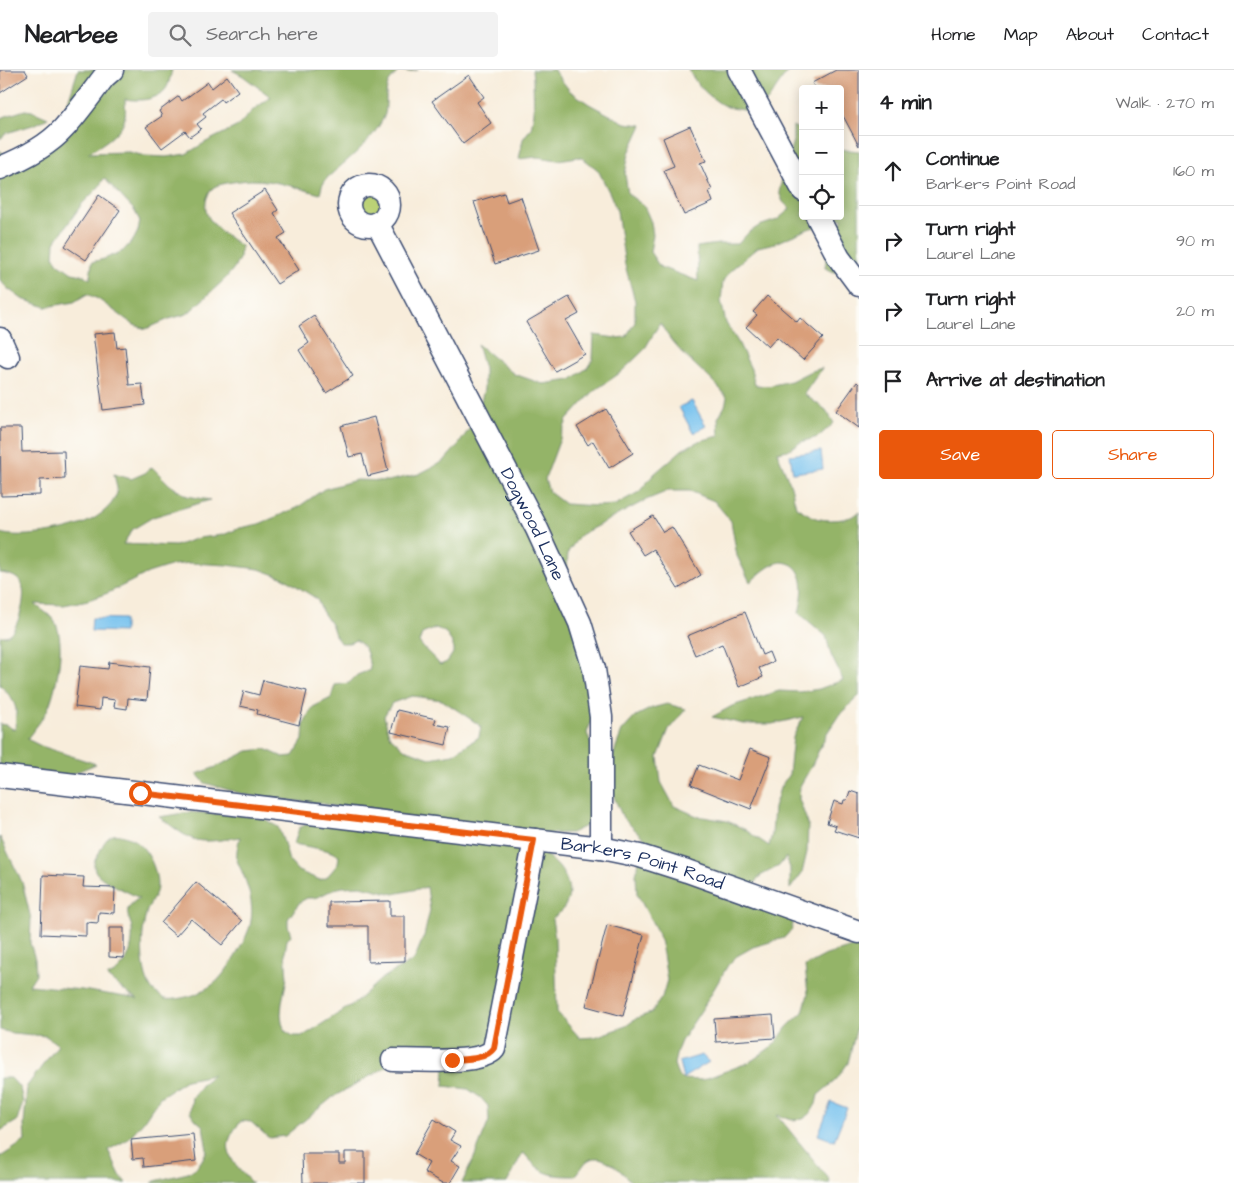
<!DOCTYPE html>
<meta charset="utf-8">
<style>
body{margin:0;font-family:"Architects Daughter",sans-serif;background:#f2f2f2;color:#202124}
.controls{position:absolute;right:15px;top:15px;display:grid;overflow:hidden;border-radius:5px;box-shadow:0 2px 12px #0003}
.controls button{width:45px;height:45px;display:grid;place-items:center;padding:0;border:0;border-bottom:1px solid #e0e0e0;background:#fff;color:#202124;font:25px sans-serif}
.stop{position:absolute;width:15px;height:15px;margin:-11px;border:4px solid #ea580c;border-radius:50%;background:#fff}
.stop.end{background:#ea580c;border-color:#fff;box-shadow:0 1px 5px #0008}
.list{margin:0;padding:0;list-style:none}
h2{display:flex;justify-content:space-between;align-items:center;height:65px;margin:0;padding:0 20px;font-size:21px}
h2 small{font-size:16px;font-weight:400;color:#757577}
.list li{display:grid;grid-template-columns:32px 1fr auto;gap:15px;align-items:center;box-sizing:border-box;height:70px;padding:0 20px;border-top:1px solid #e0e0e0}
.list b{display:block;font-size:19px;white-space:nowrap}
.list p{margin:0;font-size:16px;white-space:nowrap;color:#757577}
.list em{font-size:16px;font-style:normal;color:#757577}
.actions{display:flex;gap:10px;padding:15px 20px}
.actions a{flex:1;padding:11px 0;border:1px solid #ea580c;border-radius:5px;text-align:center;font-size:18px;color:#ea580c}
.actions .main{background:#ea580c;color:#fff}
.icon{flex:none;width:28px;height:28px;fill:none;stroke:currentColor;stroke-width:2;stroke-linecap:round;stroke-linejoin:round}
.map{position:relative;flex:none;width:859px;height:1113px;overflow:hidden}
header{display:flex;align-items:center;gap:30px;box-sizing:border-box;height:70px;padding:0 25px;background:#fff;border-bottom:1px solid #e0e0e0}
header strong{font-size:24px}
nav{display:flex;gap:28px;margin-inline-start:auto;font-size:18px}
.search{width:350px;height:45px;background:#f2f2f2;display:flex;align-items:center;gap:12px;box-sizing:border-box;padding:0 18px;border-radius:5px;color:#757577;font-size:19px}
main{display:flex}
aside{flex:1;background:#fff}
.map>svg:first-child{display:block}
.green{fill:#bbd276;stroke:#6b806a}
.forest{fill:#94b467;stroke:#587262;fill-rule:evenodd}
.water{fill:#74c1ee;stroke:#4878a6}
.building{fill:#d99f7a}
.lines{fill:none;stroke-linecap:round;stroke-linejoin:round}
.minor-casing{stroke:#3c4c71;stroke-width:25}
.minor{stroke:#fff;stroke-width:22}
.route{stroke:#ea580c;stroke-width:6}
.labels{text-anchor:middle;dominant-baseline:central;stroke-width:4;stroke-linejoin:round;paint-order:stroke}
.street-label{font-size:18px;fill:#1b2f5e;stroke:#fdfcf7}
</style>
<header>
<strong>Nearbee</strong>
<div class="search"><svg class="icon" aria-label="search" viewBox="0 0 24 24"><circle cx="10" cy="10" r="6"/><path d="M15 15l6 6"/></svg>Search here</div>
<nav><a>Home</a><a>Map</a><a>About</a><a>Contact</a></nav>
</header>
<main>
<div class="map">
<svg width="859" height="1113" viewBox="0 0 859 1113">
<rect width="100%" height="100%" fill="#fdfcf7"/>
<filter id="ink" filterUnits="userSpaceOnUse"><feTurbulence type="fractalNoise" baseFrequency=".02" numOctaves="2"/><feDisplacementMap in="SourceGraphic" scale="10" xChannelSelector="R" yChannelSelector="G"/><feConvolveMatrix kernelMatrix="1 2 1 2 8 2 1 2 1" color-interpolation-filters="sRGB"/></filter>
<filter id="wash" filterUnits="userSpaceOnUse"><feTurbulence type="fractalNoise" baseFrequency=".0096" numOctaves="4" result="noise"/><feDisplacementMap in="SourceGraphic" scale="20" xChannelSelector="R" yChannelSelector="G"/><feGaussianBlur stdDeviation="1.12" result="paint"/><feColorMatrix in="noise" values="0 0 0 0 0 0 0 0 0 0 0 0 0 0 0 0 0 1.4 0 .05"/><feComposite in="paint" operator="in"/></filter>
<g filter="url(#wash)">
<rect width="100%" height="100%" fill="#f8eddb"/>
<path class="green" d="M354 134a15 15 0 1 1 30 0a15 15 0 1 1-30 0Z"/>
<path class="forest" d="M78 0H172C170 7 169 17 163 22 153 31 136 31 125 29 125 34 126 40 125 46 124 62 101 75 88 83L129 82 145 86 166 87 186 84 206 72 238 56 253 40 271 27 243 6 232 0H373L377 1 384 0H418L408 2 400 0C396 4 392 8 389 12 383 23 389 38 383 49 370 74 347 90 327 108L322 116 320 124C298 118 275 110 252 110 245 110 220 113 214 117 205 125 203 139 209 148 217 160 230 168 241 176L240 187 234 198 225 209 198 234 187 244 169 249 146 259 134 255 98 229 87 224 74 232 46 237 22 229 7 218 0 210V80L3 84 8 88 64 66 66 38ZM104 108 134 140 140 151 138 161 134 169 123 181 104 189 92 192 90 209 83 205 72 203 58 193 54 187 55 172 82 134 99 117Z
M532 0H554L555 2 570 21 589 34 625 53 642 55 629 83 625 104 628 124 644 136 651 152 653 165 650 182 660 197 698 211 697 177 718 174H738L748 163 759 156 777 150 790 139 783 132 779 122 785 97 793 71V56L803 62V146H840V79L859 81V199L834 202 825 198 827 182 843 148 808 159 775 173 758 177 732 199 723 211 721 231 726 253 738 272 751 299 755 315 768 316 791 311 809 302 822 298 804 324 826 340 834 353 818 367 801 372 788 380 777 382 791 416 796 437C802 440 807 444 813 447 824 452 851 451 859 442V626L839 645 827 663 811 697 800 716 799 729 808 754 807 782 802 803 790 819V798L786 787 779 796 760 806 747 823 785 844 792 851V859L784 868 753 877 737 886 728 895 704 936 681 971 677 981 674 994 678 1006 681 1009 702 1010 750 992 775 974 787 957 803 942 808 924 805 896 826 885 852 877 859 872V948L848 993 836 1010 818 1025 816 1034 810 1044 803 1049 792 1050 777 1045 829 1109 830 1113H632C623 1103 600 1077 585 1093 582 1097 579 1102 575 1106 548 1106 541 1104 523 1082L507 1113H462L474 1088 489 1051 488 1036 481 1028 468 1019 444 1016 445 999 440 978 411 983 333 1027 285 1066 269 1068 251 1052 241 1051C237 1056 232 1062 230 1068 223 1086 241 1102 252 1113H152L155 1111 188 1103 197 1097 202 1090 207 1080 203 1056 196 1050 190 1042 192 1027 203 1013 213 1005 186 1010 160 1027 143 1052 127 1070 108 1080 120 1105 126 1113H0V1086H2L25 1071 24 1055 27 1016 58 975 46 966 12 963 0 960V767L22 812 31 849 30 873 35 889 36 904 29 915 82 920 138 929 130 925 107 907C112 904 117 902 120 898 131 888 133 872 132 858 131 852 126 845 128 839 130 834 135 831 139 828 129 822 98 810 95 800 92 794 96 788 99 783 102 777 105 768 113 765 117 764 123 765 127 767 146 773 157 797 157 816 157 826 148 834 146 844 141 863 140 901 151 918 153 922 158 924 162 927 163 928 164 929 165 929 171 931 194 926 198 923 205 919 212 916 217 911 229 899 243 875 249 859 255 841 250 821 243 804 241 799 238 794 237 790 236 782 238 774 240 767 227 769 209 773 196 770 184 767 170 754 159 747L190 742 246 746 263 748 278 757 284 773 289 791 298 801 320 810 326 808 338 794 339 785 326 780 294 774 299 758 311 752 352 741 321 733 295 731 246 725 205 713 197 704 216 697 248 681 265 679 283 687 293 686 303 670 304 653 313 637 331 628 335 615 349 613 357 605 370 600C368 586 368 578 356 570L349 573H340L335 565 332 556 322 541 317 529 284 508 259 499 227 495 190 493 173 495 148 503 108 523 88 530 64 535 35 534C41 540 50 544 55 552 66 572 57 616 49 636 45 647 34 659 27 669L41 676 96 694 67 706 0 696V654L6 655 15 660C15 654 16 649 16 643 17 633 7 622 0 615V566C3 566 6 566 8 565 19 559 28 523 21 513 17 506 8 504 0 503V463C19 469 61 462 80 455 94 450 112 439 117 423 118 418 115 410 114 404L131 409 145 403 152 397 170 415 187 426 210 430 153 447 133 459 123 474 175 476 198 468 223 465 240 458 259 454 297 438 324 419 356 410 388 411 419 404 444 391 459 374 477 347 484 319V299L477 274 514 304 543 314 571 310 587 298 593 289 594 265 616 268 626 267 635 252V231L625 195 617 141 610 124 598 100 584 89 578 87 558 90 537 87 519 89 523 69 531 58 534 43 533 9ZM660 253C665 261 670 270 676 276 692 294 712 308 727 327L725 336 718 348 719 366 699 371 683 379 654 404 639 422 615 435 598 436 565 434 549 422 545 409 567 350 594 321 620 303 644 280ZM668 421H690L714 431 731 451 737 486 750 512C759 505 769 494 781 492 786 492 792 494 795 497 807 509 802 529 799 543L826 566 831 585 843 610 819 619 800 622 779 621 732 636 712 647 744 654H772L803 647 793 667 789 704 780 718 774 738 772 764 769 776 744 759 727 751 697 746 674 736 661 712 658 687 669 659 686 639 667 634 652 638 636 646 622 661 616 677 608 705 597 690 587 663 593 646 566 512 568 482 580 465 646 430ZM436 558 445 562 453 574V583L447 592 440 595C433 586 425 581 419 572L422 564ZM412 626 442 630 481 656 479 667 453 684 430 688 404 679 389 665 384 646 392 633ZM611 712 614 727 623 748 652 776 640 786 636 805 637 824 659 865 663 884 667 910 662 927 651 943 637 948 626 956 595 967 580 968 557 942 555 868 552 849C557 844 563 841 566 834 573 821 566 804 556 794 550 787 541 782 533 777V764L571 763 594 752ZM361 816 394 824 427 817 430 840 424 866 414 890 381 909 355 933 303 966H293L285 961 282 953 281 944 282 932 287 908 285 882 287 870 291 865 288 856V849L300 832 307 828H314L320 826 334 819 343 817Z
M689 0H790L785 5 768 30 751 41C744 40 734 39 727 37 714 32 694 13 689 0Z
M25 40 32 41 48 48 36 54 7 63 0 69V48Z
M0 1008H11L20 1018 23 1032 17 1051 0 1061Z"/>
<path class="water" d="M692 331 706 356 693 363 679 337Z
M821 381 823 399 793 403 790 385Z
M92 548 124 549V562L91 561Z
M702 985 709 992 683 1008 679 992Z
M831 1032 847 1038 834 1071 818 1065Z"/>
<g id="blocks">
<path class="building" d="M0 0H25L28 5 0 23Z
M836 0H859V76L840 40V19H816L812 13Z
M469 5 484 27 477 32 491 53 463 74 432 31Z
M227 6 238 21 223 32 221 29 203 43 206 47 197 54 201 59 190 67 185 61 162 78 146 57 162 46 159 41 179 26 182 31 208 12 212 18Z
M690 56 706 91 700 93 712 120 709 121 713 132 684 145 664 100 674 96 663 68Z
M265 120 278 140 274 143 286 163 278 168 299 200 277 214 229 143Z
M504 123 507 132 521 127 539 180 495 194 474 132Z
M99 125 120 140 86 190 65 176Z
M767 226 797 252 800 248 823 268 803 290 777 267 768 277 746 257 757 245 753 242Z
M569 227 579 244 566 251 585 284 555 301 526 252Z
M314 246 353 306 326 323 299 280 309 273 299 256Z
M115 262 117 278 125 277 129 315 142 314 145 335 103 340 93 264Z
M857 312 859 314V358L836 341Z
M606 339 633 383 609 398 593 371 588 375 577 357Z
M374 347 388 401 368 406 362 384 349 387 341 356Z
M0 358H21L22 382 64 381 65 409 40 410V425L1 426Z
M653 446 663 462 672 457 701 505 678 519 653 479 643 485 628 461Z
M745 542 762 585 769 582 773 592 759 598 763 607 739 617 722 574 695 585 687 566Z
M109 592 150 597 147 630 128 628 127 639 114 637 115 630 101 628 100 640 75 637 80 596 108 599Z
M263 610 307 621 299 655 257 644 258 640 240 636 244 621 259 625Z
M397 640 436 649 434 654 450 657 446 675 391 662Z
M750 679 771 687 751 739 691 715 699 695 738 710Z
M850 721 859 724V768L834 760 836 756 827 753 834 731 843 734 844 730H847Z
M43 805 84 807 83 817 115 818 114 843 99 842 98 853 86 852V866L41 864Z
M196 812 242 851 222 875 191 849 176 866 161 853Z
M390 831V846H405V891L368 892V856H329V832Z
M607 855 644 865 623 946 586 936Z
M109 858H124V888L109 887Z
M773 945 775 968 716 972 714 949Z
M434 1049 455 1062 450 1070 461 1076 451 1091 460 1096 450 1113H443L424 1102 429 1093 414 1084Z
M193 1064 196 1091 144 1097 143 1088 133 1089 131 1070Z
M345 1082H365V1113H303L302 1084H339V1093H345Z"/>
</g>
</g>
<g filter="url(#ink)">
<use href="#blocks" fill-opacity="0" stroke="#3c4c71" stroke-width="1"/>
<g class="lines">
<defs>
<g id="minor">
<path d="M739 0 803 120"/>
<path d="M0 98C22 89 47 77 63 59 78 43 91 24 104 7L112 0"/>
<circle cx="369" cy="135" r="20"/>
<path d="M817 146 839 188 859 215"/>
<path id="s1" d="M377 153 537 459 580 553 594 599 601 647V778"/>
<path d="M0 269 8 287"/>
<path id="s2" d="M0 706 601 778 640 786 687 801 859 862"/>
<path d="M393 990C414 990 482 995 494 979L535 770"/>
</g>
</defs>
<use href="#minor" class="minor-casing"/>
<use href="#minor" class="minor"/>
</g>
</g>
<g class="lines" filter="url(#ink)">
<path class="route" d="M140 723 534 770 494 978C486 990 465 989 452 990"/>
</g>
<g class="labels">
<g class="street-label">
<text stroke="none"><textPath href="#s1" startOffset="339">Dogwood Lane</textPath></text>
<text stroke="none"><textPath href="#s2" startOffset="649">Barkers Point Road</textPath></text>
</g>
</g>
</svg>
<div class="controls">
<button>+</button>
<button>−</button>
<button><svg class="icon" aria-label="locate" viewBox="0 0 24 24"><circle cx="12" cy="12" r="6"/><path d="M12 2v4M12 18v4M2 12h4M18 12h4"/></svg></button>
</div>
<div class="stop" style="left:140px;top:723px"></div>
<div class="stop end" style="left:452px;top:990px"></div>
</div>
<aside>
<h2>4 min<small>Walk · 270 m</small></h2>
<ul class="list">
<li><svg class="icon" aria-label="ahead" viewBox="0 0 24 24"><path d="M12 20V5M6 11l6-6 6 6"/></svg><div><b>Continue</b><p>Barkers Point Road</p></div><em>160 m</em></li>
<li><svg class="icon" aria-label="right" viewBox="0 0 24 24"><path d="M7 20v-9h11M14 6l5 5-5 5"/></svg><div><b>Turn right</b><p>Laurel Lane</p></div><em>90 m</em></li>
<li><svg class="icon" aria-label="right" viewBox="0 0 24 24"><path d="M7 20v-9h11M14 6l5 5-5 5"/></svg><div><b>Turn right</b><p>Laurel Lane</p></div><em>20 m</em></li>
<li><svg class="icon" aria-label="arrive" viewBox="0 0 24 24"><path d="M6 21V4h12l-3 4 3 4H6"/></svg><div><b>Arrive at destination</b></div></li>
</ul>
<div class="actions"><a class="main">Save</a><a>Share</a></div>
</aside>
</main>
